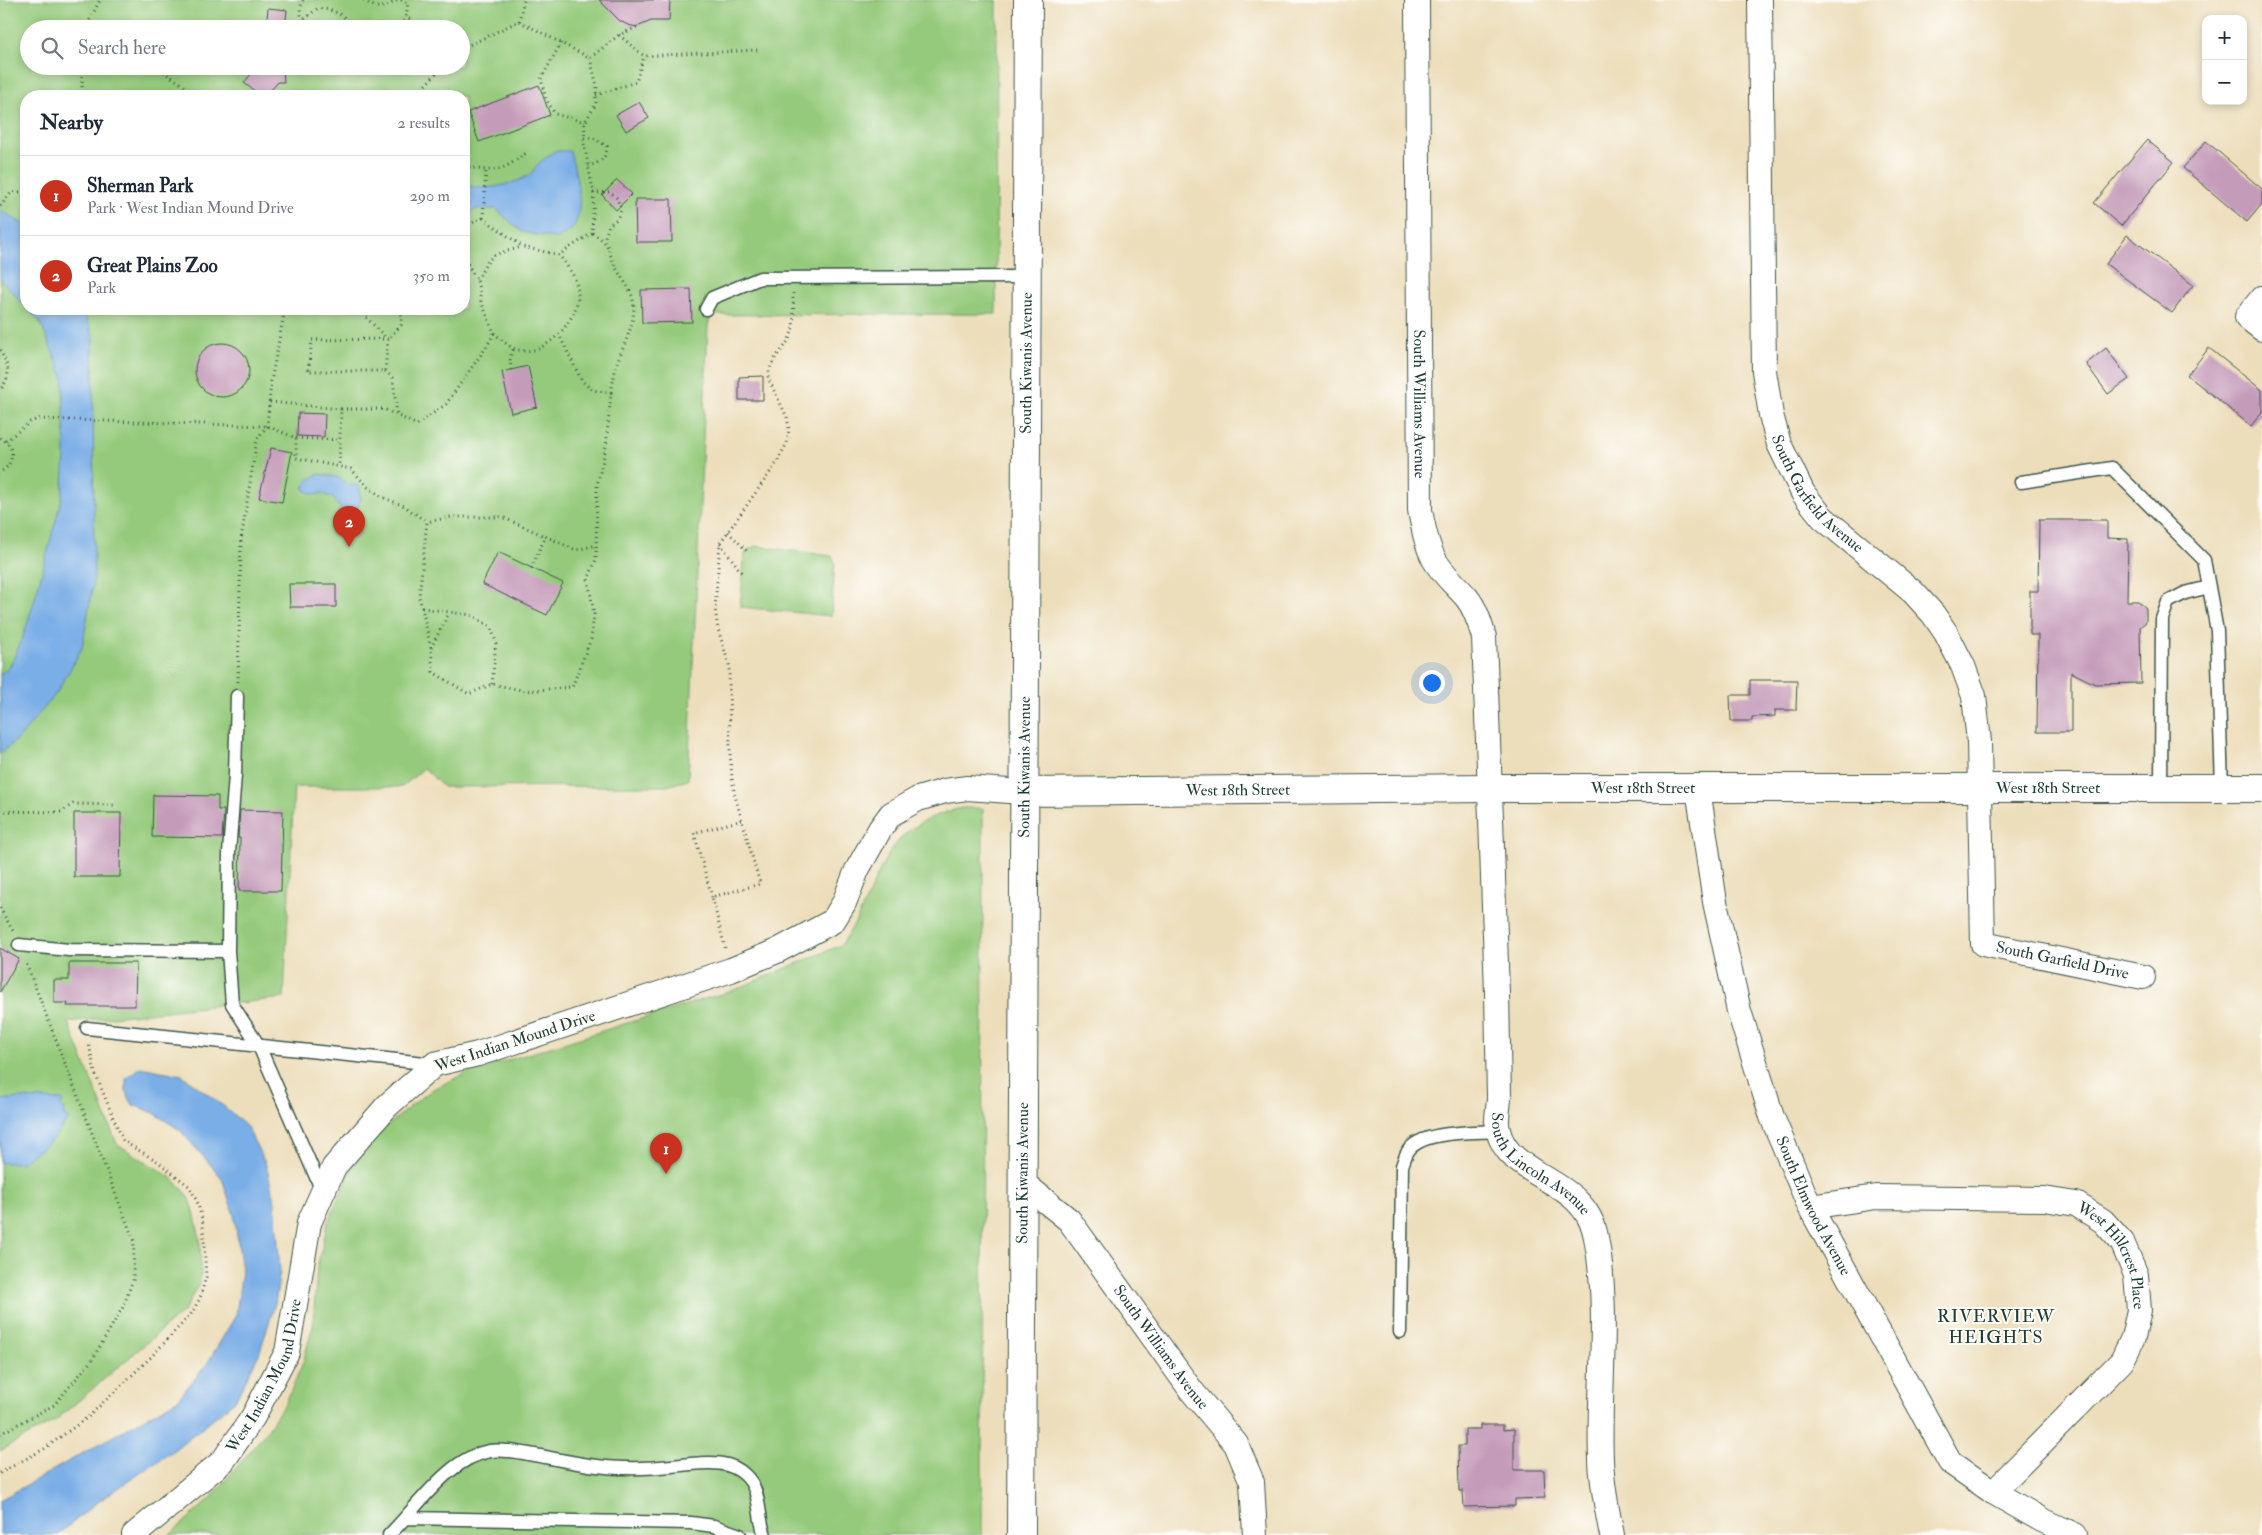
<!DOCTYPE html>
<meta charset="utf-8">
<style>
body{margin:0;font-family:"IM FELL Double Pica",serif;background:#f2f2f3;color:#1f2937}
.controls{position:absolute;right:15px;top:15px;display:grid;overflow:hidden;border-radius:10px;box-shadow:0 2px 8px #0003}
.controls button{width:45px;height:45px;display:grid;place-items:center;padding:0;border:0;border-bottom:1px solid #e0e1e3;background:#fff;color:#1f2937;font:25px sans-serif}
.you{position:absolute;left:1431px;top:682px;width:18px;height:18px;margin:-12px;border:4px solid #fff;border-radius:50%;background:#1a73e8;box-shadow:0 0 0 8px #1a73e833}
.badge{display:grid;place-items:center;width:32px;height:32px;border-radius:50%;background:#c8321e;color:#fff;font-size:16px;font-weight:700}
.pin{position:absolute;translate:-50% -41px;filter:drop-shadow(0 1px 2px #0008)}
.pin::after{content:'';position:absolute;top:26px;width:18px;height:15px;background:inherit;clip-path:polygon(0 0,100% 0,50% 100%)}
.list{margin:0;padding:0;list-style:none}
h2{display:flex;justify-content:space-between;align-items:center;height:65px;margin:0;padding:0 20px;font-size:21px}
h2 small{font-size:16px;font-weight:400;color:#747a83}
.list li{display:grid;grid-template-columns:32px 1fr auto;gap:15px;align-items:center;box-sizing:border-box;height:80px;padding:0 20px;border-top:1px solid #e0e1e3}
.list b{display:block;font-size:19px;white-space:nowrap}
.list p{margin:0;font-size:16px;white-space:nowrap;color:#747a83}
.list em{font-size:16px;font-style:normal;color:#747a83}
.icon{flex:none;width:28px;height:28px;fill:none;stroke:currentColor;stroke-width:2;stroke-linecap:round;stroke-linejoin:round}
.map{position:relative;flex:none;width:2262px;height:1535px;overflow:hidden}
.search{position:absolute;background:#fff;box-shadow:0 2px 8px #0003;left:20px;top:20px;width:450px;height:55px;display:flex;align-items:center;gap:12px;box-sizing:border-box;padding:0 18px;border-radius:28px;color:#747a83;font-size:19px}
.panel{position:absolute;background:#fff;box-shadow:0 2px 8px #0003;left:20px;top:90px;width:450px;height:225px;border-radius:20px}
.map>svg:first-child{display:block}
.green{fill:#95ca7c;stroke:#5a8458;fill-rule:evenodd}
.water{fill:#7aaee7;stroke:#4c768e}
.building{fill:#c59bba}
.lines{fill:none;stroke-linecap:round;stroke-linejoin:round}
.lane-casing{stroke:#3e5548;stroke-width:15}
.street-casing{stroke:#3e5548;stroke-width:26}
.secondary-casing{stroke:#3e5548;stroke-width:30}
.path{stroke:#3e5548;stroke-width:3;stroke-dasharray:1 4;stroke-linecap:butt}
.lane{stroke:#fff;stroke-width:12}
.street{stroke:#fff;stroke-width:24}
.secondary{stroke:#fff;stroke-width:28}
.labels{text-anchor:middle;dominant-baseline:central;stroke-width:4;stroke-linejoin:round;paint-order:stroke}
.street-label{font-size:16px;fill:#1f3d34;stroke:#fdfcf7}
.neighbourhood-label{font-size:18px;letter-spacing:1px;fill:#1f3d34;stroke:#fdfcf7}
</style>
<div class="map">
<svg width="2262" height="1535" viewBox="0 0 2262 1535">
<rect width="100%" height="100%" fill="#fdfcf7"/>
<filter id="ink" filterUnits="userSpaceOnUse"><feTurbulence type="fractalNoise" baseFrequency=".02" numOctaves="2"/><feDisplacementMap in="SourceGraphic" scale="10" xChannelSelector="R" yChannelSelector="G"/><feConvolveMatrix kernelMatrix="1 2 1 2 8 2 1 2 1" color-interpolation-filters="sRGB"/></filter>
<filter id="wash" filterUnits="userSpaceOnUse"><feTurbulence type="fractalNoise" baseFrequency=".0096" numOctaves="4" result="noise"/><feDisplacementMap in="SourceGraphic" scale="20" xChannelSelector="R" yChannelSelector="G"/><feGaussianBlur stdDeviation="1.12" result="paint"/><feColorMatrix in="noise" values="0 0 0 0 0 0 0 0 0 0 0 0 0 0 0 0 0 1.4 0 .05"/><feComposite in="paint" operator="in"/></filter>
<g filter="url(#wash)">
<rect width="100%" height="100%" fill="#eddebb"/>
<path class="green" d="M0 0H997L996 314 711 315 708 325 688 780 667 786 443 787 424 768 402 787H294L284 998 68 1022 117 1144 172 1178 188 1195 193 1207 200 1239 201 1274 199 1284 184 1311 56 1420 0 1451ZM29 29H461V66H29ZM26 96H464V309H26Z
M755 546 832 556 835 562 831 616 740 607 745 552Z
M962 808H983L982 1535H170L212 1497 265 1433 287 1400 303 1362 313 1326 317 1268 328 1221 356 1160 373 1138 413 1104 433 1089 467 1073 734 990 841 945C885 884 873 827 962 808Z"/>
<path class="water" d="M555 151H570C575 172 586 206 574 226 571 231 563 235 559 239L522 232 496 209H476L464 216V184C481 192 513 185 529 175 532 173 534 169 536 166 542 160 549 156 555 151Z
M0 210 26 226V307L0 279Z
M28 309H83L93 336 94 578 82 648 58 691 22 735 0 754V674L9 668 22 640 35 598 62 497 65 453 63 377 40 322Z
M319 474 337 477 350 485H359L361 498 355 515H345L333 498 321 493 317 495 309 493 303 488 308 480Z
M140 1067 182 1075 226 1108 247 1127 266 1165 275 1203 280 1271 275 1304 259 1354 235 1401 170 1453 95 1504 58 1535H0V1500L177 1400 207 1364 236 1315 242 1270 234 1215 222 1178 180 1130 154 1113 133 1105 126 1092V1078Z
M19 1098 62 1100 63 1103 60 1107 65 1109 63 1115 69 1119 50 1142 21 1163H0V1100Z"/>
<g id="blocks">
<path class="building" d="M599 0H670L669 21H651L637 27 628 25 620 21Z
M268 8 287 10 285 29H266Z
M257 66H283L284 82H278L266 96H261L244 83Z
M539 85 550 115 479 142 468 112Z
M639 102 649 118 626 131 616 115Z
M2147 140 2174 162 2121 226 2094 203Z
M2206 141 2262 189V204L2247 222 2183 168Z
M617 180 632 194 616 210 602 195Z
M635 199H671L672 242H636Z
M2127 235 2193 285 2172 313 2106 264Z
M691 289 692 322 642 323 641 290Z
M195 370a27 27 0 1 1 54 0a27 27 0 1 1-54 0Z
M2106 348 2129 379 2108 394 2086 364Z
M2209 348 2262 390V412L2251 426 2187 375Z
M528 366 537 407 511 413 502 372Z
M763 376V400H739V377Z
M298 413 325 414 324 437 297 436Z
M271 448 292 452 282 502 259 498Z
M2039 520H2107V538L2128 539 2127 601H2138L2146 608V622L2140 627 2141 683 2095 684 2071 672V732H2037L2038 635H2030V591H2038Z
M498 552 563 583 547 615 482 584Z
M289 584H336V607H290Z
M1750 680H1797L1796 710H1775V716L1752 717V721H1731L1730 695H1750Z
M153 795 218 796V810H224L222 838 152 837Z
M240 810 283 811 281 891H239L240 838H238Z
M74 813H121L120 877H74Z
M0 948 19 959 0 992Z
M69 963H136L135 1006H67L68 1003H54V980H69Z
M1480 1425H1503V1430L1514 1429V1470H1544L1545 1498 1515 1499V1506L1464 1507 1463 1491H1459L1458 1446H1465V1429H1480Z"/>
</g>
</g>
<g filter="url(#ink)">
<use href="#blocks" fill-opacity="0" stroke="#3e5548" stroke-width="1"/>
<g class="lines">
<defs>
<path id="lane" d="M706 309 712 298 760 278 1027 277
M2021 482 2112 468 2204 560 2217 631 2222 788
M237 696 235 775 229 853 228 951 232 1004 259 1046 323 1193
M2161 788 2162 619 2168 602 2185 593 2209 587
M19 945 69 950 228 951
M87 1028 435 1064
M1400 1332 1402 1166C1404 1161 1405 1156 1408 1151 1422 1130 1474 1133 1498 1131
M407 1518 691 1523 714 1526 740 1535
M389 1535C418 1507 448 1458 490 1451 497 1450 503 1451 510 1451 548 1456 588 1468 626 1468 648 1469 670 1466 691 1464 710 1462 731 1461 745 1475 762 1490 757 1516 765 1535"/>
<g id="street">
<path id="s1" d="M1417 0 1420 510C1423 526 1426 544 1434 559 1442 574 1456 585 1467 598 1476 609 1480 624 1484 637 1489 756 1493 874 1497 993 1498 1028 1498 1062 1499 1097 1499 1108 1495 1119 1498 1130 1509 1180 1585 1176 1596 1237 1610 1311 1598 1386 1601 1460 1602 1484 1607 1511 1612 1535"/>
<path id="s2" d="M1760 0 1764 371 1771 415 1779 444 1803 493 1823 518 1913 592 1933 614 1946 633 1963 666 1974 696 1979 742 1983 944 2143 977"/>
<path d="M2262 298 2247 317 2262 329"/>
<path id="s3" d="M1698 789 1715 902 1739 1011 1772 1117 1810 1207 1950 1462 1993 1492 2042 1520 2075 1535"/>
<path id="s4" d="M1023 1183 1069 1220 1191 1390 1236 1444 1252 1482 1255 1535"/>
<path id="s5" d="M1810 1207 1876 1197 2044 1199 2076 1204 2103 1221 2122 1242 2136 1275 2139 1310 2133 1338 2122 1361 1993 1492"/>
<path id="s6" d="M134 1535 223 1461 253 1417 287 1352 309 1223 334 1167 387 1106 435 1064 478 1054 731 970 777 951 833 921 844 903 857 870 880 829 891 814 918 799 945 791 967 788 1024 792"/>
</g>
<g id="secondary">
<path id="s7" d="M1024 792 1491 788H2262"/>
<path id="s8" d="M1021 1535 1028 0"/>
</g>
</defs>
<use href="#lane" class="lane-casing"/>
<use href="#street" class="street-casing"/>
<use href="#secondary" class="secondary-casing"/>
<path class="path" d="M303 0 300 8 302 21 318 8C336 10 345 16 357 29
M364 0C379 11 383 8 398 0
M401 0 408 3 406 17 424 29
M519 21 524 0
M85 29 100 0
M398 29 406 17
M619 35 644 56 758 50
M561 43 541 79 546 99 555 114 585 122
M461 49 519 21 590 58 619 35 637 27
M82 66V96
M155 66 183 85 195 96
M361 66 360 69 366 74 371 66
M596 95 636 82 644 56
M202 96 213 92 241 96
M415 96 443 66
M584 138H593L607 146C607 159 599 163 588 166
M464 166C495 173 501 172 526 153
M593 193 610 192 617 198 621 210 617 219 609 225 604 240
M0 206 11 193 26 191
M483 218 523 247 559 255 592 233 594 196 584 143 585 122 596 104V95L597 86 590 58
M483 218 486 171
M464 227 483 218
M592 233C612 245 606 247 615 266 620 276 628 285 632 296 639 318 624 343 617 363 614 373 613 383 611 393
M477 280C493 251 490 256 522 247
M361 309 364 315 387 339
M494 333C501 339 509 348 519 350 545 357 577 321 578 296 579 280 568 267 559 255
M388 339 312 340 308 371H385L388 339 401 325 402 309
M0 350C9 367 12 375 0 390
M511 370 510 357 514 348
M385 371 393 378 397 416
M270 402 341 409 339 466
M341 409H384L417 425 446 404 487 346 494 333 481 301 477 280 464 258
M0 438C16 445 15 465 0 472
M296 438 340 440
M6 441 30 422 39 419 267 426 296 438V458L351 469 368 487 382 497 404 506 427 522
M728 532 748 552
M720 543 742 573
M531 568 546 536
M422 608 419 597 427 522 451 517H502L576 550 597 545
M431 648 449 613
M238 682 241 540 257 439 267 426 271 381 285 309
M492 684 496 642 491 627 471 615 422 608 431 648 433 672 469 694 492 684 526 691 572 687 591 639 594 614 588 579 596 560 597 485 606 447 611 393 592 390 582 381 559 335
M0 811 61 812 73 804 116 805
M712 897 694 833 742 820
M0 908 13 931
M725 948 712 897 760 884 735 796 732 778 730 753 729 665 718 629 715 608 720 543 776 464 787 443 789 429 787 417 768 378C770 357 783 353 790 337 796 324 793 307 793 293
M0 1434 54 1405 92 1360 123 1307 133 1280 134 1241 26 963
M0 1473 44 1449 88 1417 150 1358 192 1313 200 1298 206 1277 203 1223 198 1204 190 1187 157 1161 123 1141 95 1073 89 1044"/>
<use href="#lane" class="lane"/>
<use href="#street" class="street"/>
<use href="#secondary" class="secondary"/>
</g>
</g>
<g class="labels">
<g class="street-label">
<text stroke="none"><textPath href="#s8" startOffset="1172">South Kiwanis Avenue</textPath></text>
<text stroke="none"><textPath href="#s1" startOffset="404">South Williams Avenue</textPath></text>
<text stroke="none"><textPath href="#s2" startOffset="509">South Garfield Avenue</textPath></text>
<text stroke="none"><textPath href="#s8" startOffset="768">South Kiwanis Avenue</textPath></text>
<text stroke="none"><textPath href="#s7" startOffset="619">West 18th Street</textPath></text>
<text stroke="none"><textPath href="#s7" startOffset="1024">West 18th Street</textPath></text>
<text stroke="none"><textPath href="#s7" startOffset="214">West 18th Street</textPath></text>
<text stroke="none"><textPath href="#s2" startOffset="1100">South Garfield Drive</textPath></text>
<text transform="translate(515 1041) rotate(-18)">West Indian Mound Drive</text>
<text stroke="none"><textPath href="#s1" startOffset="1202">South Lincoln Avenue</textPath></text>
<text stroke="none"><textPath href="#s8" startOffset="362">South Kiwanis Avenue</textPath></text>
<text stroke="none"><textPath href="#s3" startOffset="435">South Elmwood Avenue</textPath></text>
<text stroke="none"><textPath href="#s5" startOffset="334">West Hillcrest Place</textPath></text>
<text stroke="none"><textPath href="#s4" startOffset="216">South Williams Avenue</textPath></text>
<text stroke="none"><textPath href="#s6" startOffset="212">West Indian Mound Drive</textPath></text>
</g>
<g class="neighbourhood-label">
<text x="1996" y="1316">RIVERVIEW<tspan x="1996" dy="21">HEIGHTS</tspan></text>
</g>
</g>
</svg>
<div class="controls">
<button>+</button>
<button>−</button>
</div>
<div class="you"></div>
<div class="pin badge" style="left:666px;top:1174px">1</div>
<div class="pin badge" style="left:349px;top:547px">2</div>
<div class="search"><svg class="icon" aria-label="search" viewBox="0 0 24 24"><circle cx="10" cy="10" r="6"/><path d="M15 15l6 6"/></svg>Search here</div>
<section class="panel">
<h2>Nearby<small>2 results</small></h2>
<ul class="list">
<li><span class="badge">1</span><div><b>Sherman Park</b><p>Park · West Indian Mound Drive</p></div><em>290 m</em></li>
<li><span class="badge">2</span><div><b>Great Plains Zoo</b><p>Park</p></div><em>350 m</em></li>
</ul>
</section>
</div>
